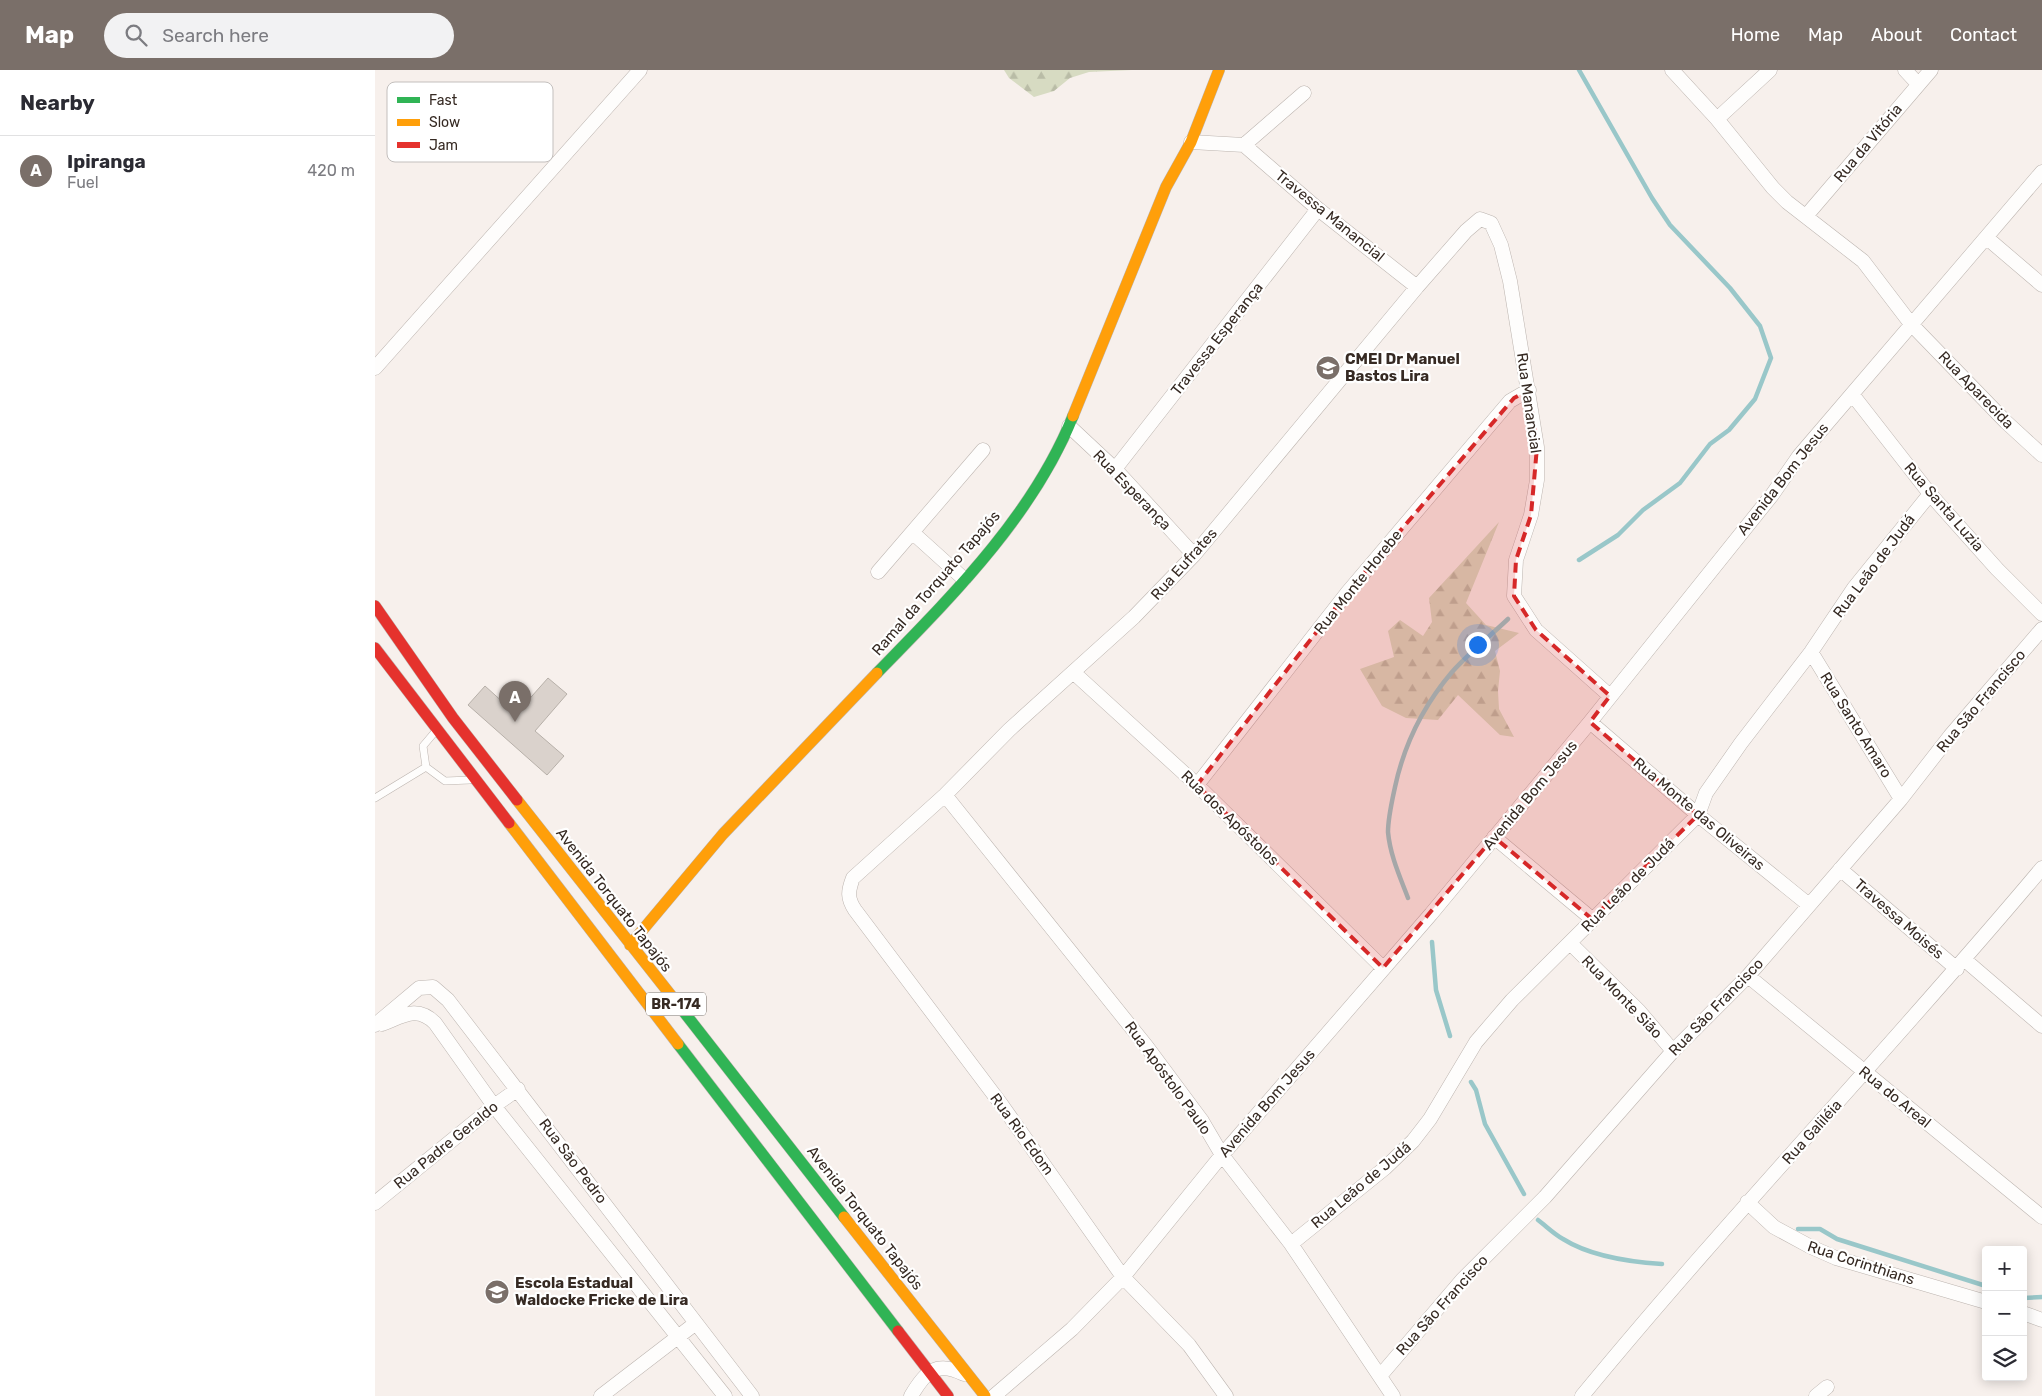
<!DOCTYPE html>
<meta charset="utf-8">
<style>
body{margin:0;font-family:Rubik,sans-serif;background:#f2f2f3;color:#2b2b33}
.controls{position:absolute;right:15px;bottom:15px;display:grid;overflow:hidden;border-radius:5px;box-shadow:0 2px 12px #0003}
.controls button{width:45px;height:45px;display:grid;place-items:center;padding:0;border:0;border-bottom:1px solid #e1e1e2;background:#fff;color:#2b2b33;font:25px sans-serif}
.you{position:absolute;left:1102px;top:574px;width:18px;height:18px;margin:-12px;border:4px solid #fff;border-radius:50%;background:#1a73e8;box-shadow:0 0 0 8px #1a73e833}
.badge{display:grid;place-items:center;width:32px;height:32px;border-radius:50%;background:#7a6f69;color:#fff;font-size:16px;font-weight:700}
.pin{position:absolute;translate:-50% -41px;filter:drop-shadow(0 1px 2px #0008)}
.pin::after{content:'';position:absolute;top:26px;width:18px;height:15px;background:inherit;clip-path:polygon(0 0,100% 0,50% 100%)}
.list{margin:0;padding:0;list-style:none}
h2{display:flex;justify-content:space-between;align-items:center;height:65px;margin:0;padding:0 20px;font-size:21px}
h2 small{font-size:16px;font-weight:400;color:#7c7c81}
.list li{display:grid;grid-template-columns:32px 1fr auto;gap:15px;align-items:center;box-sizing:border-box;height:70px;padding:0 20px;border-top:1px solid #e1e1e2}
.list b{display:block;font-size:19px;white-space:nowrap}
.list p{margin:0;font-size:16px;white-space:nowrap;color:#7c7c81}
.list em{font-size:16px;font-style:normal;color:#7c7c81}
.icon{flex:none;width:28px;height:28px;fill:none;stroke:currentColor;stroke-width:2;stroke-linecap:round;stroke-linejoin:round}
.map{position:relative;flex:none;width:1667px;height:1326px;overflow:hidden}
header{display:flex;align-items:center;gap:30px;box-sizing:border-box;height:70px;padding:0 25px;background:#7a6f69;color:#fff}
header strong{font-size:24px}
nav{display:flex;gap:28px;margin-inline-start:auto;font-size:18px}
.search{width:350px;height:45px;background:#f2f2f3;display:flex;align-items:center;gap:12px;box-sizing:border-box;padding:0 18px;border-radius:28px;color:#7c7c81;font-size:19px}
main{display:flex}
aside{flex:1;background:#fff}
.map>svg:first-child{display:block}
.forest{fill:url(#forest-firs)}
.lines{fill:none;stroke-linecap:round;stroke-linejoin:round}
.stream{stroke:#99c7c9;stroke-width:4.5}
.building{fill:#dad2cc;stroke:#b7b0a9}
.lane-casing{stroke:#bcb4af;stroke-width:8}
.street-casing{stroke:#bcb4af;stroke-width:15}
.fast-casing{stroke:#bcb4af;stroke-width:12}
.slow-casing{stroke:#bcb4af;stroke-width:12}
.jam-casing{stroke:#bcb4af;stroke-width:12}
.lane{stroke:#fefdfc;stroke-width:7}
.street{stroke:#fefdfc;stroke-width:14}
.fast{stroke:#30b455;stroke-width:11}
.slow{stroke:#ff9f0a;stroke-width:11}
.jam{stroke:#e5322d;stroke-width:11}
.marked{fill:#d62828;fill-opacity:0.2;stroke:#d62828;stroke-width:4;stroke-dasharray:10 6;stroke-linejoin:round}
.labels{text-anchor:middle;dominant-baseline:central;stroke-width:4.5;stroke-linejoin:round;paint-order:stroke}
.shield{fill:#fff;stroke:#726a65;stroke-width:1}
.shield-label{font-size:14px;font-weight:bold;fill:#362a23}
.street-label{font-size:15px;fill:#362a23;stroke:#fff}
.poi-label{font-size:15px;font-weight:bold;fill:#362a23;stroke:#fff;text-anchor:start}
.key{fill:#fff;stroke:#c3bfbd;stroke-width:1}
.key-label{font-size:14px;fill:#362a23}
</style>
<header>
<strong>Map</strong>
<div class="search"><svg class="icon" aria-label="search" viewBox="0 0 24 24"><circle cx="10" cy="10" r="6"/><path d="M15 15l6 6"/></svg>Search here</div>
<nav><a>Home</a><a>Map</a><a>About</a><a>Contact</a></nav>
</header>
<main>
<aside>
<h2>Nearby<small></small></h2>
<ul class="list">
<li><span class="badge">A</span><div><b>Ipiranga</b><p>Fuel</p></div><em>420 m</em></li>
</ul>
</aside>
<div class="map">
<svg width="1667" height="1326" viewBox="0 0 1667 1326">
<defs>
<pattern id="forest-firs" width="22" height="20" patternUnits="userSpaceOnUse" patternTransform="scale(1.25)"><rect width="22" height="20" fill="#d7dbc2"/><path d="M5 1l3.5 6h-7zM16 11l3.5 6h-7z" fill="#b9bca6"/></pattern>
</defs>
<rect width="100%" height="100%" fill="#f7f0ec"/>
<path class="forest" d="M629 0H757L714 2 695 8 679 21 659 27 634 8Z
M1124 452 1091 533 1111 555 1144 563 1120 581 1125 601 1123 621 1124 639 1139 667 1125 665 1083 625 1063 650 1031 648 1007 636 985 599 1019 587 1013 561 1025 550 1048 566 1057 552 1054 528Z"/>
<g class="lines">
<path class="stream" d="M1204 0 1277 128 1295 155 1355 218 1385 256 1396 288 1380 329 1354 360 1335 374 1305 413 1268 440 1243 465 1204 490
M1033 828C1025 807 1015 785 1013 762 1013 748 1017 731 1020 717 1029 675 1049 635 1077 602 1094 583 1114 567 1133 549
M1057 872 1061 920 1075 966
M1096 1012 1101 1020 1110 1054 1149 1124
M1163 1150C1171 1156 1179 1164 1188 1169 1215 1186 1255 1192 1287 1194
M1423 1159H1445L1462 1169 1611 1216
M1648 1228 1667 1227"/>
</g>
<path class="building" d="M173 608 192 624 160 661 189 686 172 705 93 635 110 616 141 644Z"/>
<g class="lines">
<defs>
<path id="lane" d="M59 663 48 676 51 697 70 711 95 710
M0 728 51 697"/>
<path id="street" d="M1297 0 1342 49 1398 118 1412 132 1488 191 1536 254 1631 352 1667 385
M1530 0 1543 14
M1342 49 1395 0
M816 72 869 75 943 139 1042 217
M869 75 929 23
M1431 146 1556 0
M1612 168 1667 215
M0 298 265 0
M1477 324 1555 424 1622 499 1667 544
M694 356 740 399 819 485
M740 399 943 139
M538 463 589 509
M503 502 608 380
M1436 582 1526 729
M698 602 822 715 1008 898
M1215 652 1323 745 1434 835
M822 715 972 523 1135 331 1154 320
M570 725 772 977 827 1051 847 1085 916 1174 1018 1326
M1119 767 1217 849
M1465 799 1582 899
M1195 873 1264 941 1298 981
M1590 890 1667 956
M1373 906 1667 1147
M7 954C28 946 42 935 60 953L119 1036 350 1326
M0 955 44 918 58 917 73 930 377 1326
M1372 1132 1399 1157 1436 1177 1461 1188 1611 1232
M0 1133 119 1036 143 1019
M916 1174 1010 1098 1038 1071 1055 1049 1101 972 1137 930 1323 745 1331 723 1366 673 1436 582 1479 518 1555 424
M1648 1243 1667 1250
M1005 1306 1087 1210 1170 1127 1298 981 1373 906 1526 729 1575 666 1667 559
M226 1326 321 1253
M536 1326C550 1302 561 1290 589 1304
M619 1326 697 1259 748 1207 847 1085 1056 844 1215 652 1397 425 1424 386 1667 102
M851 1326 814 1275 748 1207 626 1034 480 840C472 828 473 821 478 808L570 725 634 660 759 547 819 485 1042 217 1091 161 1105 149 1116 153 1126 175 1135 211 1162 377V410L1156 445 1141 490 1139 526 1161 560 1235 626
M1207 1326C1355 1146 1517 977 1667 798
M1441 1326 1452 1317"/>
<path id="fast" d="M502 603C576 527 658 446 698 346
M298 928 469 1147
M303 974 523 1261"/>
<path id="slow" d="M698 346 791 117 816 72 844 0
M142 730 298 928
M134 753 303 974
M255 875 348 764 502 603
M469 1147 610 1326"/>
<path id="jam" d="M0 536 78 648 142 730
M0 578 134 753
M523 1261 573 1326"/>
</defs>
<use href="#lane" class="lane-casing"/>
<use href="#street" class="street-casing"/>
<use href="#fast" class="fast-casing"/>
<use href="#slow" class="slow-casing"/>
<use href="#jam" class="jam-casing"/>
<use href="#lane" class="lane"/>
<use href="#street" class="street"/>
<use href="#fast" class="fast"/>
<use href="#slow" class="slow"/>
<use href="#jam" class="jam"/>
</g>
<path class="marked" d="M1154 320 1162 377 1156 445 1141 490 1139 526 1161 560 1235 626 1215 652 1323 745 1217 849 1119 767 1008 898 822 715 972 523 1139 328Z"/>
<defs>
<symbol id="school-disc" viewBox="-11 -11 22 22"><circle r="9.5" fill="#7a6f69" stroke="#fff"/><path d="M0-5L7-2L0 1L-7-2ZM-4 1L0 2.5L4 1V4Q0 6-4 4Z" fill="#fff"/></symbol>
</defs>
<g fill-rule="evenodd">
<use href="#school-disc" x="939" y="284" width="28" height="28"/>
<use href="#school-disc" x="108" y="1208" width="28" height="28"/>
</g>
<g class="labels">
<rect class="shield" x="271" y="922.5" width="60" height="23" rx="4"/>
<g class="shield-label">
<text x="301" y="934">BR-174</text>
</g>
<g class="street-label">
<text transform="translate(1493 73) rotate(-50)">Rua da Vitória</text>
<text transform="translate(955 146) rotate(39)">Travessa Manancial</text>
<text transform="translate(842 269) rotate(-52)">Travessa Esperança</text>
<text transform="translate(1601 320) rotate(46)">Rua Aparecida</text>
<text transform="translate(1154 333) rotate(82)">Rua Manancial</text>
<text transform="translate(1408 409) rotate(-52)">Avenida Bom Jesus</text>
<text transform="translate(757 420) rotate(46)">Rua Esperança</text>
<text transform="translate(1569 437) rotate(49)">Rua Santa Luzia</text>
<text transform="translate(809 494) rotate(-48)">Rua Eufrates</text>
<text transform="translate(1499 496) rotate(-53)">Rua Leão de Judá</text>
<text transform="translate(983 512) rotate(-51)">Rua Monte Horebe</text>
<text transform="translate(561 513) rotate(-49)">Ramal da Torquato Tapajós</text>
<text transform="translate(1606 631) rotate(-50)">Rua São Francisco</text>
<text transform="translate(1481 655) rotate(58)">Rua Santo Amaro</text>
<text transform="translate(1155 725) rotate(-50)">Avenida Bom Jesus</text>
<text transform="translate(1324 744) rotate(40)">Rua Monte das Oliveiras</text>
<text transform="translate(855 748) rotate(44)">Rua dos Apóstolos</text>
<text transform="translate(1253 815) rotate(-45)">Rua Leão de Judá</text>
<text transform="translate(239 830) rotate(52)">Avenida Torquato Tapajós</text>
<text transform="translate(1524 849) rotate(41)">Travessa Moisés</text>
<text transform="translate(1247 927) rotate(46)">Rua Monte Sião</text>
<text transform="translate(1341 937) rotate(-46)">Rua São Francisco</text>
<text transform="translate(793 1008) rotate(54)">Rua Apóstolo Paulo</text>
<text transform="translate(1520 1027) rotate(39)">Rua do Areal</text>
<text transform="translate(892 1033) rotate(-49)">Avenida Bom Jesus</text>
<text transform="translate(1437 1062) rotate(-48)">Rua Galiléia</text>
<text transform="translate(647 1064) rotate(54)">Rua Rio Edom</text>
<text transform="translate(71 1075) rotate(-39)">Rua Padre Geraldo</text>
<text transform="translate(198 1091) rotate(53)">Rua São Pedro</text>
<text transform="translate(986 1115) rotate(-40)">Rua Leão de Judá</text>
<text transform="translate(490 1148) rotate(52)">Avenida Torquato Tapajós</text>
<text transform="translate(1486 1193) rotate(18)">Rua Corinthians</text>
<text transform="translate(1067 1235) rotate(-48)">Rua São Francisco</text>
</g>
<g class="poi-label">
<text x="970" y="289">CMEI Dr Manuel<tspan x="970" dy="17">Bastos Lira</tspan></text>
<text x="140" y="1213">Escola Estadual<tspan x="140" dy="17">Waldocke Fricke de Lira</tspan></text>
</g>
</g>
<rect x="12" y="12" width="166" height="80" rx="8" class="key"/>
<rect x="22" y="27" width="23" height="6" fill="#30b455"/>
<rect x="22" y="49" width="23" height="7" fill="#ff9f0a"/>
<rect x="22" y="72" width="23" height="6" fill="#e5322d"/>
<g class="key-label">
<text x="54" y="35">Fast</text>
<text x="54" y="57">Slow</text>
<text x="54" y="80">Jam</text>
</g>
</svg>
<div class="controls">
<button>+</button>
<button>−</button>
<button><svg class="icon" aria-label="layers" viewBox="0 0 24 24"><path d="M12 4l9 5-9 5-9-5zM3 14l9 5 9-5"/></svg></button>
</div>
<div class="you"></div>
<div class="pin badge" style="left:140px;top:652px">A</div>
</div>
</main>
